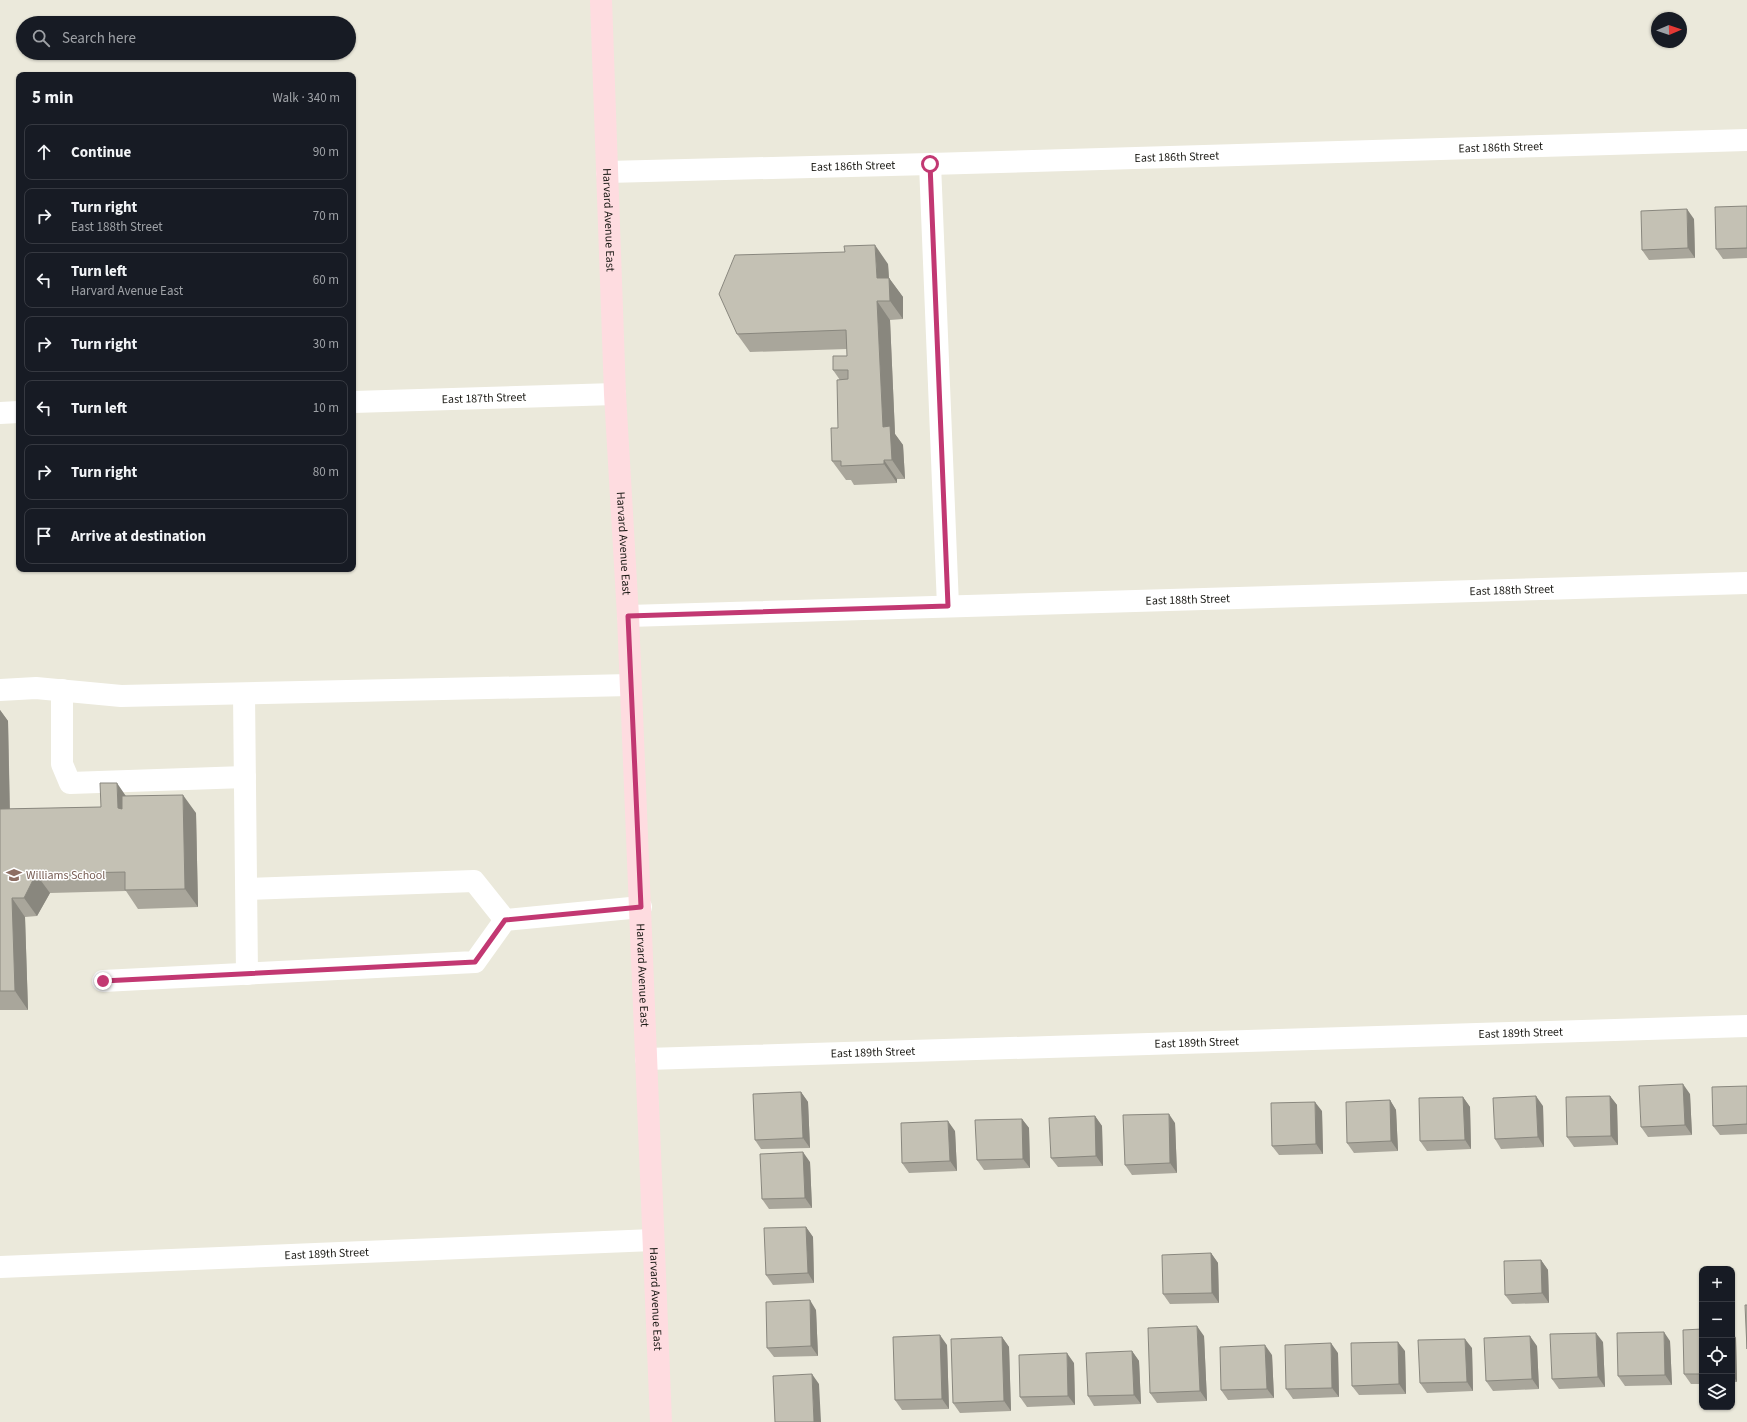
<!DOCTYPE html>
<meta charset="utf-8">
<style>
body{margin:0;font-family:"Source Sans 3",sans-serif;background:#20242c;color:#f1f3f6}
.controls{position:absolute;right:12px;bottom:12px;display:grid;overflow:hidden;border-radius:8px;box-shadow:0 1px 3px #0004}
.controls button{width:36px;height:36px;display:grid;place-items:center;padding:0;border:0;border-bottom:1px solid #363941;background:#171b24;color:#f1f3f6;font:20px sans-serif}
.compass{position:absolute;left:1651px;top:12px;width:36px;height:36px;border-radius:50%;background:#171b24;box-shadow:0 1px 3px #0004;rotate:88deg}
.stop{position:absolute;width:12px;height:12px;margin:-9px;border:3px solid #c23872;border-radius:50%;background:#fff}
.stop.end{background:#c23872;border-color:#fff;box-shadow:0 1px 4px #0008}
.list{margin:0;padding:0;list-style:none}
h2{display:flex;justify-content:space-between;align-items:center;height:52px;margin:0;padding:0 16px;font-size:17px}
h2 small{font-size:13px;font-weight:400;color:#9ea1a6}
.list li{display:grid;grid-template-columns:26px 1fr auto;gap:12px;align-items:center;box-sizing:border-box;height:56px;margin:0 8px 8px;padding:0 8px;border:1px solid #363941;border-radius:8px}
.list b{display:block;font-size:15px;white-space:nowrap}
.list p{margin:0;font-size:13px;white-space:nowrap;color:#9ea1a6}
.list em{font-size:13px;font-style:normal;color:#9ea1a6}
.icon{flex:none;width:22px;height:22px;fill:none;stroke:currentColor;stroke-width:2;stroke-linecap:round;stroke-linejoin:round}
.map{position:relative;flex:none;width:1747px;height:1422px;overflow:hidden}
.search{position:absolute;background:#171b24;box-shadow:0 1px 3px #0004;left:16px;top:16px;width:340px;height:44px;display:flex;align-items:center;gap:10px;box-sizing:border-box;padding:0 14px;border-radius:22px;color:#9ea1a6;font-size:15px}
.panel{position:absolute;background:#171b24;box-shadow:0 1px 3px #0004;left:16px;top:72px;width:340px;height:500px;border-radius:8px}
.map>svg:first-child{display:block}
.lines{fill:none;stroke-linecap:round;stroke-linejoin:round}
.minor{stroke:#fff;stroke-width:22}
.major{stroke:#fedce0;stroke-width:22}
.wall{fill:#a9a69b}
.shaded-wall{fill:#89877e}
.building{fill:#c4c1b4;stroke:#89877e}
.route{stroke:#c23872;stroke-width:5}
.labels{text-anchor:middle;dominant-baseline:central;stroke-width:3;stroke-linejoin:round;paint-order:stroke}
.street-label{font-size:12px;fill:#1c1b16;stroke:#fff}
.education-label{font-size:12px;fill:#785e54;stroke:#fff;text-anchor:start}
</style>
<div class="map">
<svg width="1747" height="1422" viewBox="0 0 1747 1422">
<rect width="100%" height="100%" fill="#ebe9db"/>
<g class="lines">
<g class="minor">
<path d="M930 164 948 606"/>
<path id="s1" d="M607 172 930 164 1747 140"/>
<path id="s2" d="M353 402 615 394"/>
<path d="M0 413 19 412"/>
<path id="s3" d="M628 616 1747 583"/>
<path d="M0 690 36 688 121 696 630 685"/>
<path d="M62 690V764L70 783 245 777"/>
<path d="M244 694 247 974"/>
<path d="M247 889 474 881 505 920"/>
<path d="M103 981 475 962 505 920 641 907"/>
<path id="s4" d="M646 1059 1747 1026"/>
<path id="s5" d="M0 1267 653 1240"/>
</g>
<path class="major" id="s6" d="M601 0 615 394 628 616 661 1422"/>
</g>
<path class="wall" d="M1747 206V258L1723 259 1716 249Z
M1694 219 1695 258 1649 260 1642 250Z
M888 264 889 278 903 297V319L890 320 895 434 903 445 905 479H897V483L854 485 851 480H846L832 461 838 428 840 380 833 370 847 356V349L750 352 737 334Z
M0 710 8 721 10 809 101 807 126 796 196 813 198 907 138 909 126 891 50 893 37 916 25 917 28 1010H0Z
M1747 1086V1134L1720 1135 1713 1126Z
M801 1092 808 1102 810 1148 761 1149 755 1140Z
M1690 1094 1692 1135 1648 1137 1641 1127Z
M1610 1096 1617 1105 1618 1145 1574 1147 1567 1137Z
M1463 1097 1470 1107 1471 1149 1427 1151 1420 1141Z
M1390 1100 1396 1110 1398 1151 1354 1153 1347 1143Z
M1543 1106 1544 1147 1501 1149 1495 1139Z
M1322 1111 1323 1154 1279 1155 1272 1146Z
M1095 1116 1102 1126 1103 1166 1058 1167 1051 1158Z
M1022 1119 1029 1128 1030 1168 984 1170 977 1160Z
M1175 1123 1177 1173 1132 1175 1125 1165Z
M955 1131 957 1171 909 1173 902 1163Z
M810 1162 812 1208 769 1209 762 1199Z
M806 1227 813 1237 814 1283 773 1285 766 1275Z
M1211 1253 1218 1263 1219 1303 1170 1304 1163 1294Z
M1541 1260 1548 1270 1549 1303 1512 1304 1505 1295Z
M816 1310 818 1356 774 1357 767 1348Z
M1702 1329V1384H1691L1684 1374Z
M1732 1332 1736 1338 1737 1382H1732Z
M1204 1336 1207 1401 1157 1403 1150 1393Z
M1002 1337 1009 1347 1011 1411 960 1413 953 1403Z
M1670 1341 1672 1385 1625 1386 1618 1376Z
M1603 1342 1605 1387 1559 1389 1552 1379Z
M947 1345 949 1409 902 1410 895 1400Z
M1537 1346 1539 1389 1493 1391 1486 1381Z
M1472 1348 1473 1391 1427 1393 1420 1383Z
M1132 1351 1139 1361 1141 1404 1094 1406 1088 1396Z
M1405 1351 1406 1394 1359 1395 1352 1386Z
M1338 1353 1339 1397 1293 1399 1286 1389Z
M1272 1355 1274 1398 1228 1400 1221 1390Z
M1074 1363 1075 1405 1027 1407 1020 1397Z"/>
<path class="shaded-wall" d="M1687 209 1694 219 1695 258 1688 248Z
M875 245 888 264 890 295 889 278 903 297V319L890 301 877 278Z
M877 301 890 320 895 434 903 445 905 479 892 460 883 427Z
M884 460 897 479V483L884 464Z
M0 710 8 721 10 828 0 813Z
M117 783 130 802 131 827 118 808Z
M183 795 196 813 198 907 185 889Z
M36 874 50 893 37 916 24 898Z
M12 898 25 917 28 1010 15 991Z
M1683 1084 1690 1094 1692 1135 1685 1125Z
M801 1092 808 1102 810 1148 803 1138Z
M1536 1096 1543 1106 1544 1147 1538 1137Z
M1610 1096 1617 1105 1618 1145 1611 1136Z
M1463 1097 1470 1107 1471 1149 1465 1140Z
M1390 1100 1396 1110 1398 1151 1391 1141Z
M1315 1102 1322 1111 1323 1154 1316 1144Z
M1169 1114 1175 1123 1177 1173 1170 1163Z
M1095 1116 1102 1126 1103 1166 1096 1156Z
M1022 1119 1029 1128 1030 1168 1023 1159Z
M948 1121 955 1131 957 1171 950 1161Z
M803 1152 810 1162 812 1208 805 1198Z
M806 1227 813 1237 814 1283 808 1273Z
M1211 1253 1218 1263 1219 1303 1212 1293Z
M1541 1260 1548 1270 1549 1303 1542 1293Z
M810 1300 816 1310 818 1356 811 1346Z
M1197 1326 1204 1336 1207 1401 1200 1391Z
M1664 1332 1670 1341 1672 1385 1665 1375Z
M1732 1332 1736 1338 1737 1382 1732 1374Z
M1596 1333 1603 1342 1605 1387 1598 1377Z
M940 1335 947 1345 949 1409 942 1399Z
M1530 1336 1537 1346 1539 1389 1532 1379Z
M1002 1337 1009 1347 1011 1411 1004 1401Z
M1465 1339 1472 1348 1473 1391 1467 1382Z
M1398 1342 1405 1351 1406 1394 1399 1384Z
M1331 1343 1338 1353 1339 1397 1332 1388Z
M1265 1345 1272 1355 1274 1398 1267 1389Z
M1132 1351 1139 1361 1141 1404 1134 1395Z
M1067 1353 1074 1363 1075 1405 1068 1396Z
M812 1374 819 1384 821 1422H814Z"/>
<path class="building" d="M1747 206V248L1716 249 1715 207Z
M1687 209 1688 248 1642 250 1641 211Z
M875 245 877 278H889L890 301H877L883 427 890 426 892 460H884V464L841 466V461H832L831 428H838L837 380 848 379V370H833V356H847L846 330 737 334 719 294 735 255 845 252 844 246Z
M100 783H117L118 808 122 809V796L183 795 185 889 125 890V872L36 874 24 898H12L15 991H0V809L101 807Z
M1683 1084 1685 1125 1641 1127 1639 1086Z
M1747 1086V1124L1713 1126 1712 1087Z
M801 1092 803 1138 755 1140 753 1094Z
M1536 1096 1538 1137 1495 1139 1493 1098Z
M1610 1096 1611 1136 1567 1137 1566 1097Z
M1463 1097 1465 1140 1420 1141 1419 1098Z
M1390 1100 1391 1141 1347 1143 1346 1102Z
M1315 1102 1316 1144 1272 1146 1271 1103Z
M1169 1114 1170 1163 1125 1165 1123 1115Z
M1095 1116 1096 1156 1051 1158 1049 1118Z
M1022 1119 1023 1159 977 1160 975 1120Z
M948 1121 950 1161 902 1163 901 1123Z
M803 1152 805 1198 762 1199 760 1154Z
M806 1227 808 1273 766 1275 764 1228Z
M1211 1253 1212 1293 1163 1294 1162 1255Z
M1541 1260 1542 1293 1505 1295 1504 1261Z
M810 1300 811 1346 767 1348 766 1302Z
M1745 1305H1747V1349Z
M1197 1326 1200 1391 1150 1393 1148 1328Z
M1702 1329V1374H1684L1683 1330Z
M1664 1332 1665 1375 1618 1376 1617 1333Z
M1596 1333 1598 1377 1552 1379 1550 1334Z
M940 1335 942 1399 895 1400 893 1337Z
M1530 1336 1532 1379 1486 1381 1484 1338Z
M1002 1337 1004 1401 953 1403 951 1339Z
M1465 1339 1467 1382 1420 1383 1418 1340Z
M1398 1342 1399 1384 1352 1386 1351 1343Z
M1331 1343 1332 1388 1286 1389 1285 1345Z
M1265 1345 1267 1389 1221 1390 1220 1347Z
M1132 1351 1134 1395 1088 1396 1086 1353Z
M1067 1353 1068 1396 1020 1397 1019 1355Z
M812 1374 814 1422H775L773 1376Z"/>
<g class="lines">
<path class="route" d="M103 981 475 962 505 920 641 907 628 616 948 606 930 164"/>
</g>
<defs>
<symbol id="school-bare" viewBox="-9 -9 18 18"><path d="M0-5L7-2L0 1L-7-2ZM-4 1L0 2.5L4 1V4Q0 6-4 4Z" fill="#8d6e63" stroke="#fff" stroke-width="2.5" paint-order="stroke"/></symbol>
</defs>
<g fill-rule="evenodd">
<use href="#school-bare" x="3" y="864" width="22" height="22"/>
</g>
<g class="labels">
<g class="street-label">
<text stroke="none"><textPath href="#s1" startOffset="894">East 186th Street</textPath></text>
<text stroke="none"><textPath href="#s1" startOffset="570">East 186th Street</textPath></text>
<text stroke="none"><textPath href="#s1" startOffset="246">East 186th Street</textPath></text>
<text stroke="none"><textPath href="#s6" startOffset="220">Harvard Avenue East</textPath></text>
<text stroke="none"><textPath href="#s2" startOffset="131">East 187th Street</textPath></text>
<text stroke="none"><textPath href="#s6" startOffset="544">Harvard Avenue East</textPath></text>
<text stroke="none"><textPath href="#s3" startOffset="884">East 188th Street</textPath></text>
<text stroke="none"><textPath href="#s3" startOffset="560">East 188th Street</textPath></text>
<text stroke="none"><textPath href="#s6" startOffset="976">Harvard Avenue East</textPath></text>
<text stroke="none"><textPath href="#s4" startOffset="875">East 189th Street</textPath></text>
<text stroke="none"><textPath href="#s4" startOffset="551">East 189th Street</textPath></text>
<text stroke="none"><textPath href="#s4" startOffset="227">East 189th Street</textPath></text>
<text stroke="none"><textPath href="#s5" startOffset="327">East 189th Street</textPath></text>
<text stroke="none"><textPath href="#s6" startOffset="1300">Harvard Avenue East</textPath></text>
</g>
<g class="education-label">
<text x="26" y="875">Williams School</text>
</g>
</g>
</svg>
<div class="controls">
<button>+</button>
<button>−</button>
<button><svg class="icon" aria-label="locate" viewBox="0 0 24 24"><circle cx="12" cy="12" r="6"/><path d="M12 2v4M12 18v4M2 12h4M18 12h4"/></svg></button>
<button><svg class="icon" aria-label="layers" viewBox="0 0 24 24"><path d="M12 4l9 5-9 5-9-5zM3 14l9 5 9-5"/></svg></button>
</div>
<svg class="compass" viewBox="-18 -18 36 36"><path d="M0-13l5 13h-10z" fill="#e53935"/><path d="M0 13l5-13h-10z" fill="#9ea1a6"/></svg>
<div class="stop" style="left:930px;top:164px"></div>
<div class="stop end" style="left:103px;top:981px"></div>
<div class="search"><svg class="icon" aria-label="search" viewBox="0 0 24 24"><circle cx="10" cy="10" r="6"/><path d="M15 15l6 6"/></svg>Search here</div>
<section class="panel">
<h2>5 min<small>Walk · 340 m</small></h2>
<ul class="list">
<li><svg class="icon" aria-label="ahead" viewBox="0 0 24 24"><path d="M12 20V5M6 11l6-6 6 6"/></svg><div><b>Continue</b></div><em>90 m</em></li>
<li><svg class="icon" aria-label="right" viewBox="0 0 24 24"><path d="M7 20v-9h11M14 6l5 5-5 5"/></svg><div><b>Turn right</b><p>East 188th Street</p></div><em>70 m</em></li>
<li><svg class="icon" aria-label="left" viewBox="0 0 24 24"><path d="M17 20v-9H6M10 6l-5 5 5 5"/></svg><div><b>Turn left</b><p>Harvard Avenue East</p></div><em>60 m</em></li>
<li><svg class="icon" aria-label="right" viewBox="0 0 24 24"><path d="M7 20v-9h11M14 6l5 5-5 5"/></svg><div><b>Turn right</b></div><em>30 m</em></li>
<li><svg class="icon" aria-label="left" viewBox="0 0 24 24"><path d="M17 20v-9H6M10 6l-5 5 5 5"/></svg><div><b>Turn left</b></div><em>10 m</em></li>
<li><svg class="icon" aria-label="right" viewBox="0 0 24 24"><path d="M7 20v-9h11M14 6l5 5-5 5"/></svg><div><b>Turn right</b></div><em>80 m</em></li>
<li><svg class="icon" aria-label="arrive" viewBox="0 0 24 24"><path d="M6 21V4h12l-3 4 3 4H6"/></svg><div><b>Arrive at destination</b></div></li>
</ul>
</section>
</div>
